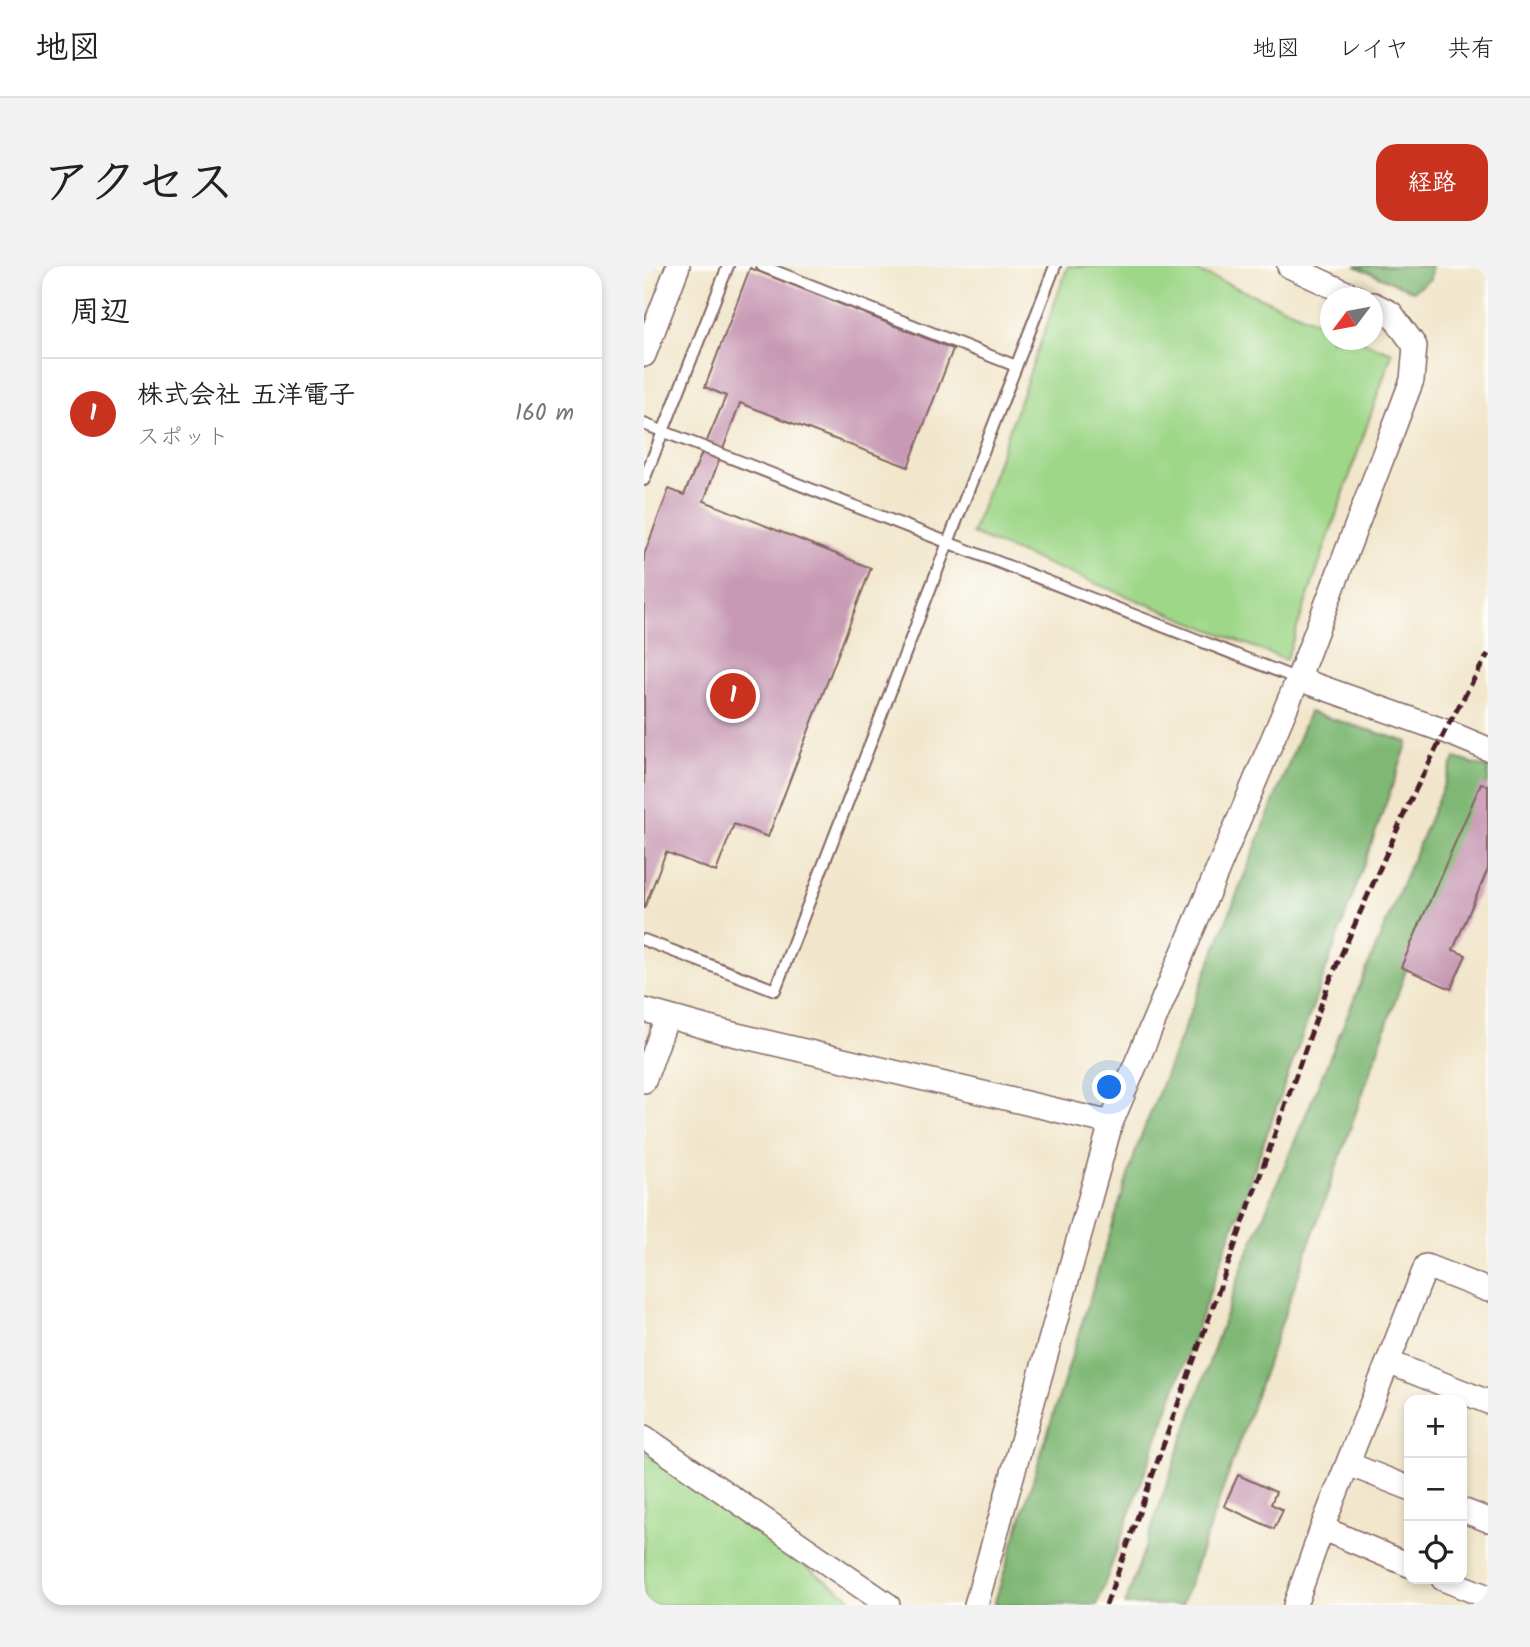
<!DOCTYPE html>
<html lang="ja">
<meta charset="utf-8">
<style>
body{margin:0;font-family:Kalam,"Klee One",sans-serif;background:#f2f2f2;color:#222}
.controls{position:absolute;right:21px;bottom:21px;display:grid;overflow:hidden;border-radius:14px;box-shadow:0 4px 10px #0003}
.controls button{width:63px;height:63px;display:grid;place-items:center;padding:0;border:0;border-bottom:2px solid #e0e0e0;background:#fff;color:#222;font:35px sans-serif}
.compass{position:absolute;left:676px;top:21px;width:63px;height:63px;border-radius:50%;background:#fff;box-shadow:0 4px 10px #0003;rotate:238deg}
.you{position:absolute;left:466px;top:822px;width:24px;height:24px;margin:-18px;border:5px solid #fff;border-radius:50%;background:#1a73e8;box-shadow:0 0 0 10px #1a73e833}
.badge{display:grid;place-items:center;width:46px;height:46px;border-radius:50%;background:#c8321e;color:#fff;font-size:23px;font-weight:700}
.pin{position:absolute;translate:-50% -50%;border:4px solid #fff;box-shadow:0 2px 7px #0006}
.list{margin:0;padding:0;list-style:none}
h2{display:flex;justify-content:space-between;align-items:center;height:91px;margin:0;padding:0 28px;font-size:30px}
h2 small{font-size:23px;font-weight:400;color:#767676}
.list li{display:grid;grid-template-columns:46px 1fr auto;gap:21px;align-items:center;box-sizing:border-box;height:112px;padding:0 28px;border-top:2px solid #e0e0e0}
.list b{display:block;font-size:26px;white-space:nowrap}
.list p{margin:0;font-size:23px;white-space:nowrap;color:#767676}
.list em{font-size:23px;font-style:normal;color:#767676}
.icon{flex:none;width:38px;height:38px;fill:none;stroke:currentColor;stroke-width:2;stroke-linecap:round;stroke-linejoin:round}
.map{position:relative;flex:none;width:844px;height:1339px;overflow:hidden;border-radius:21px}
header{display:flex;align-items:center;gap:42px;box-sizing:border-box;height:98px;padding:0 35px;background:#fff;border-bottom:2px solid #e0e0e0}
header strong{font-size:33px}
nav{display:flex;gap:38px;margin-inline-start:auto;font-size:24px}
.intro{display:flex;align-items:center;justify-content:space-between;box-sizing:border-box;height:168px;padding:0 42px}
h1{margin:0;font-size:49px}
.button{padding:18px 32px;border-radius:21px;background:#c8321e;color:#fff;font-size:24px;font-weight:700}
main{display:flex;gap:42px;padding:0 42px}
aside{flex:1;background:#fff;border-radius:21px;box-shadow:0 4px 10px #0003}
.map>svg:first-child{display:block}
.green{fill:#9fd789;stroke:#747b5a;stroke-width:2}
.forest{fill:#7fb875;stroke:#646c50;stroke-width:2}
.building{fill:#c799b4}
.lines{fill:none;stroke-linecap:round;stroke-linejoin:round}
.lane-casing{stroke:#846563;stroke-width:14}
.street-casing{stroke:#846563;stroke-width:26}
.lane{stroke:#fff;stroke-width:10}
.street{stroke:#fff;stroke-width:23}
.rail{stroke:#4a1f2b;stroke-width:5;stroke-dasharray:10 5;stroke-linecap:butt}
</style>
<header>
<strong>地図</strong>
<nav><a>地図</a><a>レイヤ</a><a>共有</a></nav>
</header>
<div class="intro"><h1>アクセス</h1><a class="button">経路</a></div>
<main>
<aside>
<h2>周辺<small></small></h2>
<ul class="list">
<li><span class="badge">1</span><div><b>株式会社 五洋電子</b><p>スポット</p></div><em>160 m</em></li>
</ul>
</aside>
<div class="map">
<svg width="844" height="1339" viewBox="0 0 844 1339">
<rect width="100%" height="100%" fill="#fdfcf7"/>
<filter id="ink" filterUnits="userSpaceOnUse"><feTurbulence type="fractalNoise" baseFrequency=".0143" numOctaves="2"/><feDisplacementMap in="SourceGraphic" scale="14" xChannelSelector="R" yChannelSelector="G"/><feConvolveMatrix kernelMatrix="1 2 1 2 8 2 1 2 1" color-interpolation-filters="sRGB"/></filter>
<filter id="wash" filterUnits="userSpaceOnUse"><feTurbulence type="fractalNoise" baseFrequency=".00686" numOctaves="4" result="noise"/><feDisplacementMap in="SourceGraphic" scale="28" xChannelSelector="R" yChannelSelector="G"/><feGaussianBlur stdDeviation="1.57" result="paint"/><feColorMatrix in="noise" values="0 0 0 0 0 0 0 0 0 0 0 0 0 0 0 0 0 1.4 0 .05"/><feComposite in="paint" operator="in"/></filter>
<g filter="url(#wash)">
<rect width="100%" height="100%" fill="#f1e6cb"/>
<path class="green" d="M424 0H541L686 61 687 74H716L748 87 642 394 328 268Z
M0 1185 205 1331 211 1339H0Z"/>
<path class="forest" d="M711 0H787L786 13 769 25Z
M665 446 764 476 453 1339H350L493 881Z
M811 492 844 502V515L761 707 538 1339H481L599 999Z"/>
<g id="blocks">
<path class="building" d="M106 2 309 83 264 201 96 137 60 235 227 302 124 571 90 558 72 606 22 586 0 643V289L25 223 40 229 82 130 61 121Z
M837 517 844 520V603L809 684 822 689 807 723 757 701Z
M594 1209 632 1226 627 1238 639 1244 630 1263 580 1240Z"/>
</g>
</g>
<g filter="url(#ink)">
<use href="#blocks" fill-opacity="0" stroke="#846563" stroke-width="2"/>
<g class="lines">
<defs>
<path id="lane" d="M118 0 372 100
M0 158 654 413
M0 214 84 0
M0 674 131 724 411 0"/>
<path id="street" d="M645 0 713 32
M0 89 34 0
M654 413 801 465 844 483
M0 744 76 765 467 857
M0 815 23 751
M744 1096 844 1136
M0 1171 244 1339
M704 1198 765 1222
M818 1244 844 1254
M678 1262 765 1299
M799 1313 844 1331
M332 1339 467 857 654 413 768 114 771 80 747 47 729 38
M651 1339 678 1262 782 1000 844 1024"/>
</defs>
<use href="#lane" class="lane-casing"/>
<use href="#street" class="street-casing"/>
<use href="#lane" class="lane"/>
<use href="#street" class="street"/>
<path class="rail" d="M462 1339 686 714 765 537 801 465 844 388"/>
</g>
</g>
</svg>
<div class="controls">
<button>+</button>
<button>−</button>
<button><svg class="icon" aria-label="locate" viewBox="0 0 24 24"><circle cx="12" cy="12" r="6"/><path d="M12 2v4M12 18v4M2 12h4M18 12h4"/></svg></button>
</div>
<svg class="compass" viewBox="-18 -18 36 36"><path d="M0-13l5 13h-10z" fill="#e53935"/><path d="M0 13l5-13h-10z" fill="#767676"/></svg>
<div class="you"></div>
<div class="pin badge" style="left:89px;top:430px">1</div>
</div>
</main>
